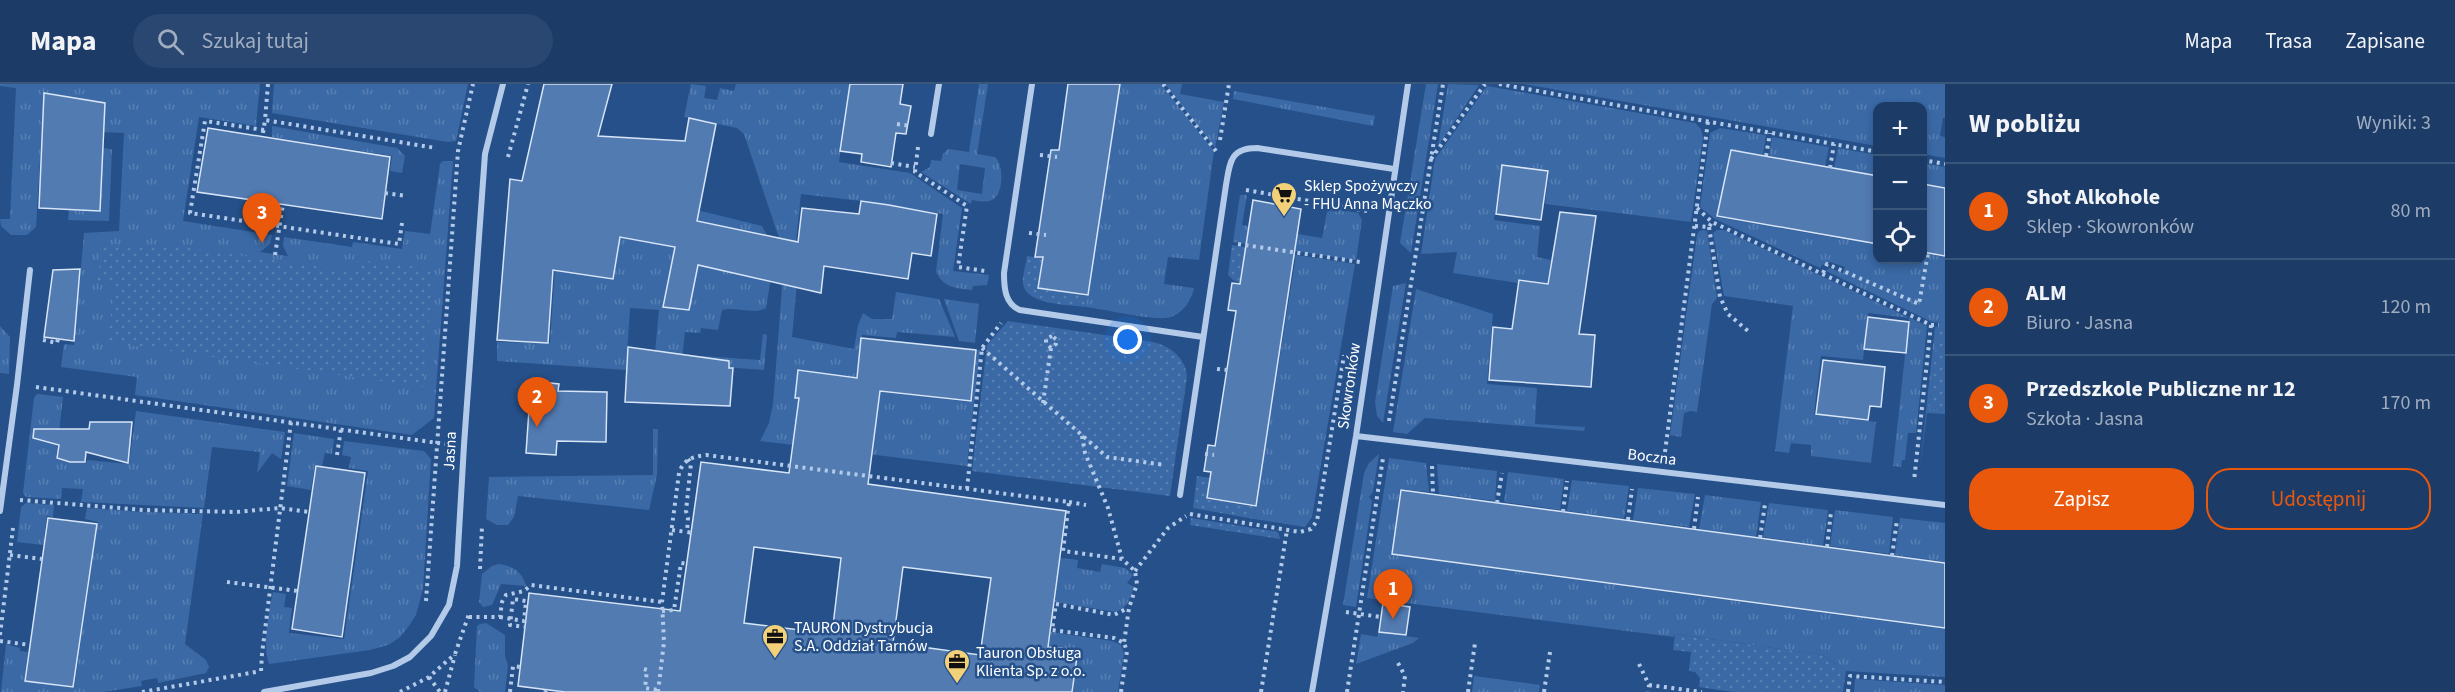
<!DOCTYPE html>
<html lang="pl">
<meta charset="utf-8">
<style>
body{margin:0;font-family:"Source Sans 3",sans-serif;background:#294770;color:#f1f3f6}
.controls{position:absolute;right:18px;top:18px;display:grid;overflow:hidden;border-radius:12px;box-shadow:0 3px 9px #0003}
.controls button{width:54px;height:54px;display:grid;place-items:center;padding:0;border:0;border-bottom:2px solid #3a567b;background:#1c3c67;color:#f1f3f6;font:30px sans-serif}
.you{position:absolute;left:1128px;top:256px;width:21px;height:21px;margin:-15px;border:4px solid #fff;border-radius:50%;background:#1a73e8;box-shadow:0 0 0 9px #1a73e833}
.badge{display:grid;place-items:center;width:39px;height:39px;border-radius:50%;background:#ea580c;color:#fff;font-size:20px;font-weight:700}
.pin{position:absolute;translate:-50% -50px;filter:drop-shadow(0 2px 3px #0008)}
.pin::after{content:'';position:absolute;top:32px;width:21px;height:18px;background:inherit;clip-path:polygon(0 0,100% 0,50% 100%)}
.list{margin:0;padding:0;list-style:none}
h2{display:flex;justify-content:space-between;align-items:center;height:78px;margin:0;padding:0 24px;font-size:26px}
h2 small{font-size:20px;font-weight:400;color:#a0adc0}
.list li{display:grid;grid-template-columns:39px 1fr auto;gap:18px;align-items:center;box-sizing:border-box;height:96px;padding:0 24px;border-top:2px solid #3a567b}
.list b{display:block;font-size:22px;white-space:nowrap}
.list p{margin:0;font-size:20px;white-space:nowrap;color:#a0adc0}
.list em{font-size:20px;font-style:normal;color:#a0adc0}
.actions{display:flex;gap:12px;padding:18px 24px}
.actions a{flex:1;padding:14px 0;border:2px solid #ea580c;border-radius:24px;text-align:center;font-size:21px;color:#ea580c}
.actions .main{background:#ea580c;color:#fff}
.icon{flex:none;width:33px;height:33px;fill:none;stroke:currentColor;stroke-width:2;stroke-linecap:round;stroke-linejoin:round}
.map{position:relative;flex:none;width:1945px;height:608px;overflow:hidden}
header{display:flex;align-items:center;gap:36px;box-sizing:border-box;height:84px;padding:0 30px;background:#1c3c67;border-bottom:2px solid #3a567b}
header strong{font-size:28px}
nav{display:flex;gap:33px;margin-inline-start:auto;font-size:21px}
.search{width:420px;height:54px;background:#294770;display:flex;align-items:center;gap:15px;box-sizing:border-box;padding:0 21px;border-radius:33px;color:#a0adc0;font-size:22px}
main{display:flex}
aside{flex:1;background:#1c3c67}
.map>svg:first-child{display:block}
.grass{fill:url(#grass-tufts);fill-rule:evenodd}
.park{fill:url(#park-dots)}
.building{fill:#527bb2;stroke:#d7e5f7;stroke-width:1.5;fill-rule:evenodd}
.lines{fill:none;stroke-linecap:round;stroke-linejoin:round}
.path{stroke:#b3cbe9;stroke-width:4;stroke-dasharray:3 4.5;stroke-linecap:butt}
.minor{stroke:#b3cbe9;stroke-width:6}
.labels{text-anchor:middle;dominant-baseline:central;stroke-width:5;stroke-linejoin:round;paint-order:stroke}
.poi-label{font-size:16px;fill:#fff;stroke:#265089;text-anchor:start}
.street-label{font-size:16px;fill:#fff;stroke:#265089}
</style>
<header>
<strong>Mapa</strong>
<div class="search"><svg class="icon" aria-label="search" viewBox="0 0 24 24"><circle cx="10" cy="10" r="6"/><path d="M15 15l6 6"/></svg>Szukaj tutaj</div>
<nav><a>Mapa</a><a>Trasa</a><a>Zapisane</a></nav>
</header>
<main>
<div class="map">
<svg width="1945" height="608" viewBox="0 0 1945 608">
<defs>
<pattern id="grass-tufts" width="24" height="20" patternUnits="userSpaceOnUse" patternTransform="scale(1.5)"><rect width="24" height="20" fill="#3a69a6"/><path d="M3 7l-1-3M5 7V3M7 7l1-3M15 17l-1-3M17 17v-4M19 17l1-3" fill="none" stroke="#5880b3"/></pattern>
<pattern id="park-dots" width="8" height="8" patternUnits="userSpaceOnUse" patternTransform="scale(1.5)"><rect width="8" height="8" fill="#3a69a6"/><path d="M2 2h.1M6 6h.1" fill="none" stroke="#5880b3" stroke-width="1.8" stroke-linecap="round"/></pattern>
</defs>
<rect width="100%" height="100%" fill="#265089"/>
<path class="grass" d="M0 0H260L256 42 199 33 183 137 272 151 270 160 260 168 288 172 283 162 284 153 352 163 353 158 402 165 405 147 430 150 440 80 443 77H453L434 334 412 351 135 311 137 293 61 283 64 260 74 261 84 149 119 147 124 49 103 48 44 9 36 143 27 151H11L1 142 0 135H10L16 4 0 2Z
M274 0H468L456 57 448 58 272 29Z
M691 0 706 2 704 14 717 16 720 4 734 7 736 0H850L839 78 910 89 962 124 953 187 989 191 987 201 973 202 972 206C955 204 944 204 936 188L943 130 861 117 801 110 794 176 799 177 792 253 854 265 858 241 863 229 872 235H892L896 208 939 215 955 253 897 248 896 254 862 251 855 305 970 318 976 266H980L967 382 760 357 769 339 773 320 784 178 782 163 744 50 737 44 684 33Z
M979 0H988L977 70 995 73C1004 81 1004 110 992 116 986 119 978 117 972 116L971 120 921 88 930 83 931 76 941 77 943 70 948 65 969 68ZM960 80 985 84 982 110 957 106Z
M1120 0H1161L1214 67 1199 176 1168 173 1164 200 1194 204C1191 217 1184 228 1171 233 1158 238 1103 225 1086 223Z
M1165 0H1182L1180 10 1224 18 1215 64Z
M1426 0H1438L1411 169 1400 159Z
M1448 0 1479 1 1438 62Z
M1524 0H1945V34H1943L1940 52 1945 53V74L1923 70 1922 22H1878L1877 62Z
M1487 2 1695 39 1701 45 1703 54 1691 138 1545 120 1549 86 1502 80 1494 136 1540 142 1537 173 1551 176 1547 199 1519 195 1518 199 1453 189 1457 168 1421 170 1435 75Z
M1234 7 1375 32 1373 42 1233 15Z
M272 42 397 64 405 72 402 89 390 87 392 72 272 53Z
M1720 44 1766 51 1763 71 1730 66 1717 133 1877 161 1878 176H1922L1923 169 1945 173V239L1932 238 1826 187 1829 184 1843 189 1845 183 1830 178 1822 181 1820 184 1715 135 1700 123 1710 49Z
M1772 53 1829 63 1825 82 1769 72Z
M102 64 112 65 109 137 68 136 69 126 100 127Z
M1838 64 1877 71V91L1834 84Z
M1923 79 1945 83V103L1923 99Z
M1240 111H1247L1242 141 1322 154 1327 128 1331 124 1358 129 1362 136 1356 176 1233 158Z
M672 120 762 142 771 159 772 187 766 224C753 231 736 222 722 226L718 246 701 244 700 249 685 248 682 275 700 277 701 272 760 276 763 250 767 251 764 286 710 282 653 288 659 226 630 224 626 286 497 277V258L550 259 557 153Z
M1704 146 1707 147 1717 214 1712 220 1697 328 1690 327 1684 329 1681 353 1670 351 1697 151 1699 147Z
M1717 146H1724L1927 242 1916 349H1908L1905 376H1902L1901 383 1893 382 1909 234 1868 229 1863 276 1821 272 1814 330 1876 338 1871 379 1811 372V361L1791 359 1789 369 1775 367 1793 222 1724 212 1713 149Z
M1296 171 1355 180 1312 433 1305 443 1254 435Z
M1406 199 1383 339 1377 332 1375 318 1393 202Z
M1416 205 1493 230 1487 300 1537 304 1535 340 1585 343 1584 347 1425 334 1407 350 1393 348Z
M944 215 979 220 975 259 959 257Z
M0 242 10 253 9 290 0 289Z
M1935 243H1939L1929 324 1945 326V330L1927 329 1920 384Z
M37 310 63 313 56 375 86 379 87 376 129 380 136 327 285 348 281 375 272 369 257 389 260 368 212 363 204 424 81 418 83 405 62 404 61 415 26 413 23 409 34 314Z
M653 345H658L657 391 649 426 518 412 514 433 508 441H497L486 435 489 393 653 391Z
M294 349 334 355 332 370 325 369 322 382 315 381 311 406 287 402Z
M344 357 424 367 431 375 423 505 416 531 409 542 399 554 388 561 370 566 269 580C262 563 269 526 273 508L286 510 284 523 292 524 289 549 344 555 368 387 349 384 351 373 342 371Z
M1379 370 1373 408 1369 413 1372 417 1356 523 1343 521 1364 389 1369 379Z
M1389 374 1426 379 1429 408 1400 405 1392 471 1945 545V593L1846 587 1823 571 1675 550 1674 553 1367 514Z
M1437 380 1497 387 1495 417 1439 410Z
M1508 388 1564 395 1560 426 1504 418Z
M1572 396 1629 402 1624 435 1567 427Z
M1638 404 1695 410 1689 443 1633 436Z
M1705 411 1761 418 1756 453 1699 445Z
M26 419 54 421 53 433 47 432 43 461 17 458 21 423Z
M1769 419 1828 426 1823 462 1763 453Z
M87 424 143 428 203 430 185 560 206 576 209 583 206 589 158 599 157 594 141 597 142 602 103 608H1L6 560 20 564V567L28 568 24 597 74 604 98 438 85 435Z
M1835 426 1893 433 1889 470 1830 462Z
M1900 434 1945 439V478L1895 471Z
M1060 474 1078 476 1077 484 1100 488 1102 480 1125 484 1133 491 1127 499 1134 503C1130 514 1127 525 1115 528L1055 518Z
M498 480C512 481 523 488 526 502L501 500 492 521 483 523 479 518 482 490 492 482Z
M486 539 505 551V572L508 582 505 608H480L474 603 477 542 480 540Z
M1051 548 1112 557 1121 561 1124 569 1118 608H1073L1078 566 1049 562Z
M1379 548 1419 554 1413 559 1356 580 1361 550 1377 553Z
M1474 592 1540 601 1539 608H1472Z
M1855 595 1945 601V608H1854Z"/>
<path class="park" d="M102 160 181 163 349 187 359 176 433 185 423 303 108 258 114 201 97 199Z
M1232 161 1296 171 1294 177 1245 169 1240 199 1233 196 1228 191Z
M1027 172 1042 174 1038 204 1088 212 1086 223C1070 221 1026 221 1023 200 1022 192 1026 181 1027 172Z
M1008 237 1153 258C1171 263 1185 273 1187 292L1170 412 972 387 987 261Z
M1939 238 1945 239V326L1929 324Z
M1197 392 1210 394 1207 415 1256 423 1254 435 1193 424Z
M1191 434 1278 448 1280 455 1190 441Z
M1675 550 1823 571 1846 587 1843 608H1733L1699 603 1700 594 1695 588 1689 587 1691 568 1673 566Z"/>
<path class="building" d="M544 0H612L598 52 685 57 689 34 716 40 697 137 798 158 802 124 859 130 861 117 889 121 937 130 931 172 912 169 908 195 824 182 821 209 698 181 689 226 663 223 675 163 620 153 613 195 553 186 548 259 497 256 510 95 522 97Z
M850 0H903L900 20 911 22 906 50 896 49 891 83 861 78 862 70 840 67Z
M1068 0H1120L1088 211 1038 204 1043 173H1035L1051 66H1059Z
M44 9 105 19 100 127 39 124Z
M208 44 390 73 382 135 197 108Z
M1731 66 1878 92V160L1717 132Z
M1502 81 1548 87 1541 136 1496 130Z
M1923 100 1945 104V172L1923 168Z
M1253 116 1301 125 1256 422 1207 414 1211 388 1204 387 1208 361 1215 362 1236 227 1228 226 1232 199 1240 200Z
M1560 128 1596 132 1579 250 1595 251 1591 303 1489 296 1493 243 1512 245 1519 196 1548 200Z
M80 185 74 257 44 253 53 186Z
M1868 233 1909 238 1906 269 1864 265Z
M861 254 976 266 971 317 880 307 868 400 1066 427 1048 563 1078 566 1072 608H565L518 602 529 509 680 527 701 378 789 389 799 314H795L798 286 857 294ZM754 463 841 474 832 550 744 539ZM903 483 991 494 980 571 893 559Z
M628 263 729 277V284H733L730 322 625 318Z
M1823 276 1885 283 1881 323 1870 322 1868 336 1816 330Z
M531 297 559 300 558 307 607 308 606 358 557 357 556 371 526 369Z
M90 338H132L128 379 86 368 85 378H70L57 374 59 361 33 354 34 345H89Z
M316 382 365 389 342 553 292 545Z
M1401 406 1945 479V544L1392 470Z
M48 434 97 440 73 603 25 597Z
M1383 519 1410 523 1406 551 1379 548Z"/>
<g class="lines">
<path class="path" d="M268 0 265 36 436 64
M1163 0 1216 67
M1499 0 1878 68
M897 40 911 42
M264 46 205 37 190 129 399 160 402 139
M263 49 265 36
M1220 56 1229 0
M918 63 915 88 967 122 958 183 985 187
M1040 71 1057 73
M1766 72 1770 49
M508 73 528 0
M1431 75 1485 0
M1922 76 1945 80
M891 79 915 83
M1830 84 1834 60
M1246 106 1367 127
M385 109 407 112
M1697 124 1712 138 1931 241 1914 397
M1695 142 1709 143 1712 138
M1709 143 1720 213 1728 230 1748 247
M1029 149 1046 151
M1238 160 1360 178
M275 171 283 120
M1823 189 1827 180 1919 220 1928 169
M1931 241H1939
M43 256 57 259 58 255
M982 264 1107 373 1165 381
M1051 264 1046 259V255L1052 252
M1217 285 1227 286
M36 303 445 360
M1043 319 1051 264 1056 260 1057 256 1052 252
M1389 337 1443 0
M1082 352 1085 369 1108 424 1122 475
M1665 368 1708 37
M1205 370 1214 371
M337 371 341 345
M688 375 691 379 686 427 688 434 687 448 692 449
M1432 382 1433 410
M967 405 982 264 1001 239
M20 416 144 426 236 428 280 424 309 428
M1069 418 1086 421
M1497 419 1502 389
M1563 428 1567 397
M1190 430 1300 448 1311 445 1317 437 1344 271
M1628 436 1632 405
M1694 445 1698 413
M672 446 687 448
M1760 454 1765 420
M1827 463 1831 428
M10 471 42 475
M1892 472 1897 436
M480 485 482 442
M1135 487 1168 444 1186 432
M227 498 298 507
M426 517 458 67 473 0
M662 527 674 526 681 479 687 480
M1346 528 1381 533
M469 533H500L502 518 506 511 524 507 531 501 662 518
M500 533 524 537 526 517 513 515 510 541 525 543
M0 551 13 444
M0 557 30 561
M1398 579 1405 592 1403 608
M1639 580 1649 601 1648 608
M644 585 647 586 645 604 658 606
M261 587 262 570 291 338
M429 593 440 608
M1649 601 1702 608
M142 608 256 588
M400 608 429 593 455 570 469 530
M445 608 455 571
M510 608 513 582 520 583
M545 608 546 606
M559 608V607
M658 608 664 558 662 518 679 389C684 375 692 373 706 371L1069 418 1063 467 1122 475 1135 487 1137 500 1129 524 1124 559
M1121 608 1127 567 1124 559 1114 554 1052 546 1056 520 1114 531 1128 524
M1261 608 1287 446
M1347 608 1383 374
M1468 608 1475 559
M1544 608 1550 568
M1848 608 1850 592 1945 598"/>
<path class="minor" d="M1032 0 1004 189C1004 204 1005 220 1020 226L1203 253
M931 50 939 0
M1356 352 1945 421
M1180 411 1226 101C1230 78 1230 64 1257 64L1394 85
M0 427 17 301 30 186
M264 608 371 589 393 582 410 573 431 552 449 521 457 482 464 361 485 70 503 0
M1312 608 1356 352 1408 0"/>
</g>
<defs>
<symbol id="supermarket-pin" viewBox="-11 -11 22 30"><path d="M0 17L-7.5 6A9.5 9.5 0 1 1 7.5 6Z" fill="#f2d178" stroke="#265089"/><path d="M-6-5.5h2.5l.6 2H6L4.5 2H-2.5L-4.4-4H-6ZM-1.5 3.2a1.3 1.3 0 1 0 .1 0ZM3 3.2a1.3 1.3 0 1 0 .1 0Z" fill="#111"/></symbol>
<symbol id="office-pin" viewBox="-11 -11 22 30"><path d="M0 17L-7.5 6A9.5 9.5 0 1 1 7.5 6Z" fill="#f2d178" stroke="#265089"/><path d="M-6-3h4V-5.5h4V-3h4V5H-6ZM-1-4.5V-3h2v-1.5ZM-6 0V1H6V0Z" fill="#111"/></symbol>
</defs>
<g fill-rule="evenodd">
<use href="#supermarket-pin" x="1269" y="96" width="30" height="40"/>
<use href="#office-pin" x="760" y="538" width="30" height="40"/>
<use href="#office-pin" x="942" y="563" width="30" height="40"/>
</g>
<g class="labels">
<g class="poi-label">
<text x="1304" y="102">Sklep Spożywczy<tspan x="1304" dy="18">- FHU Anna Mączko</tspan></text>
<text x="794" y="544">TAURON Dystrybucja<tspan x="794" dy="18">S.A. Oddział Tarnów</tspan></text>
<text x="976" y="569">Tauron Obsługa<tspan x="976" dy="18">Klienta Sp. z o.o.</tspan></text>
</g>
<g class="street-label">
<text transform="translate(1349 302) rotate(-82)">Skowronków</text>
<text transform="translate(450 367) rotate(-87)">Jasna</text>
<text transform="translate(1652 373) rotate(7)">Boczna</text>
</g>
</g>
</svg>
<div class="controls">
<button>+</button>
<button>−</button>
<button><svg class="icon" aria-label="locate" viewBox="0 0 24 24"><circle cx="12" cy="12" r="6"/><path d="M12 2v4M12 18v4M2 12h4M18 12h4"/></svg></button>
</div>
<div class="you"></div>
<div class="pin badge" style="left:1393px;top:535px">1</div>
<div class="pin badge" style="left:537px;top:343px">2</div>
<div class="pin badge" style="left:262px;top:159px">3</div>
</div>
<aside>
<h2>W pobliżu<small>Wyniki: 3</small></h2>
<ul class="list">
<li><span class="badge">1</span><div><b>Shot Alkohole</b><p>Sklep · Skowronków</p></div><em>80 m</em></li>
<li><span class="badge">2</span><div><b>ALM</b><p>Biuro · Jasna</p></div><em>120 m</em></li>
<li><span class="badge">3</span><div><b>Przedszkole Publiczne nr 12</b><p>Szkoła · Jasna</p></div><em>170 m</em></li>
</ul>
<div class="actions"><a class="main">Zapisz</a><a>Udostępnij</a></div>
</aside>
</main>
